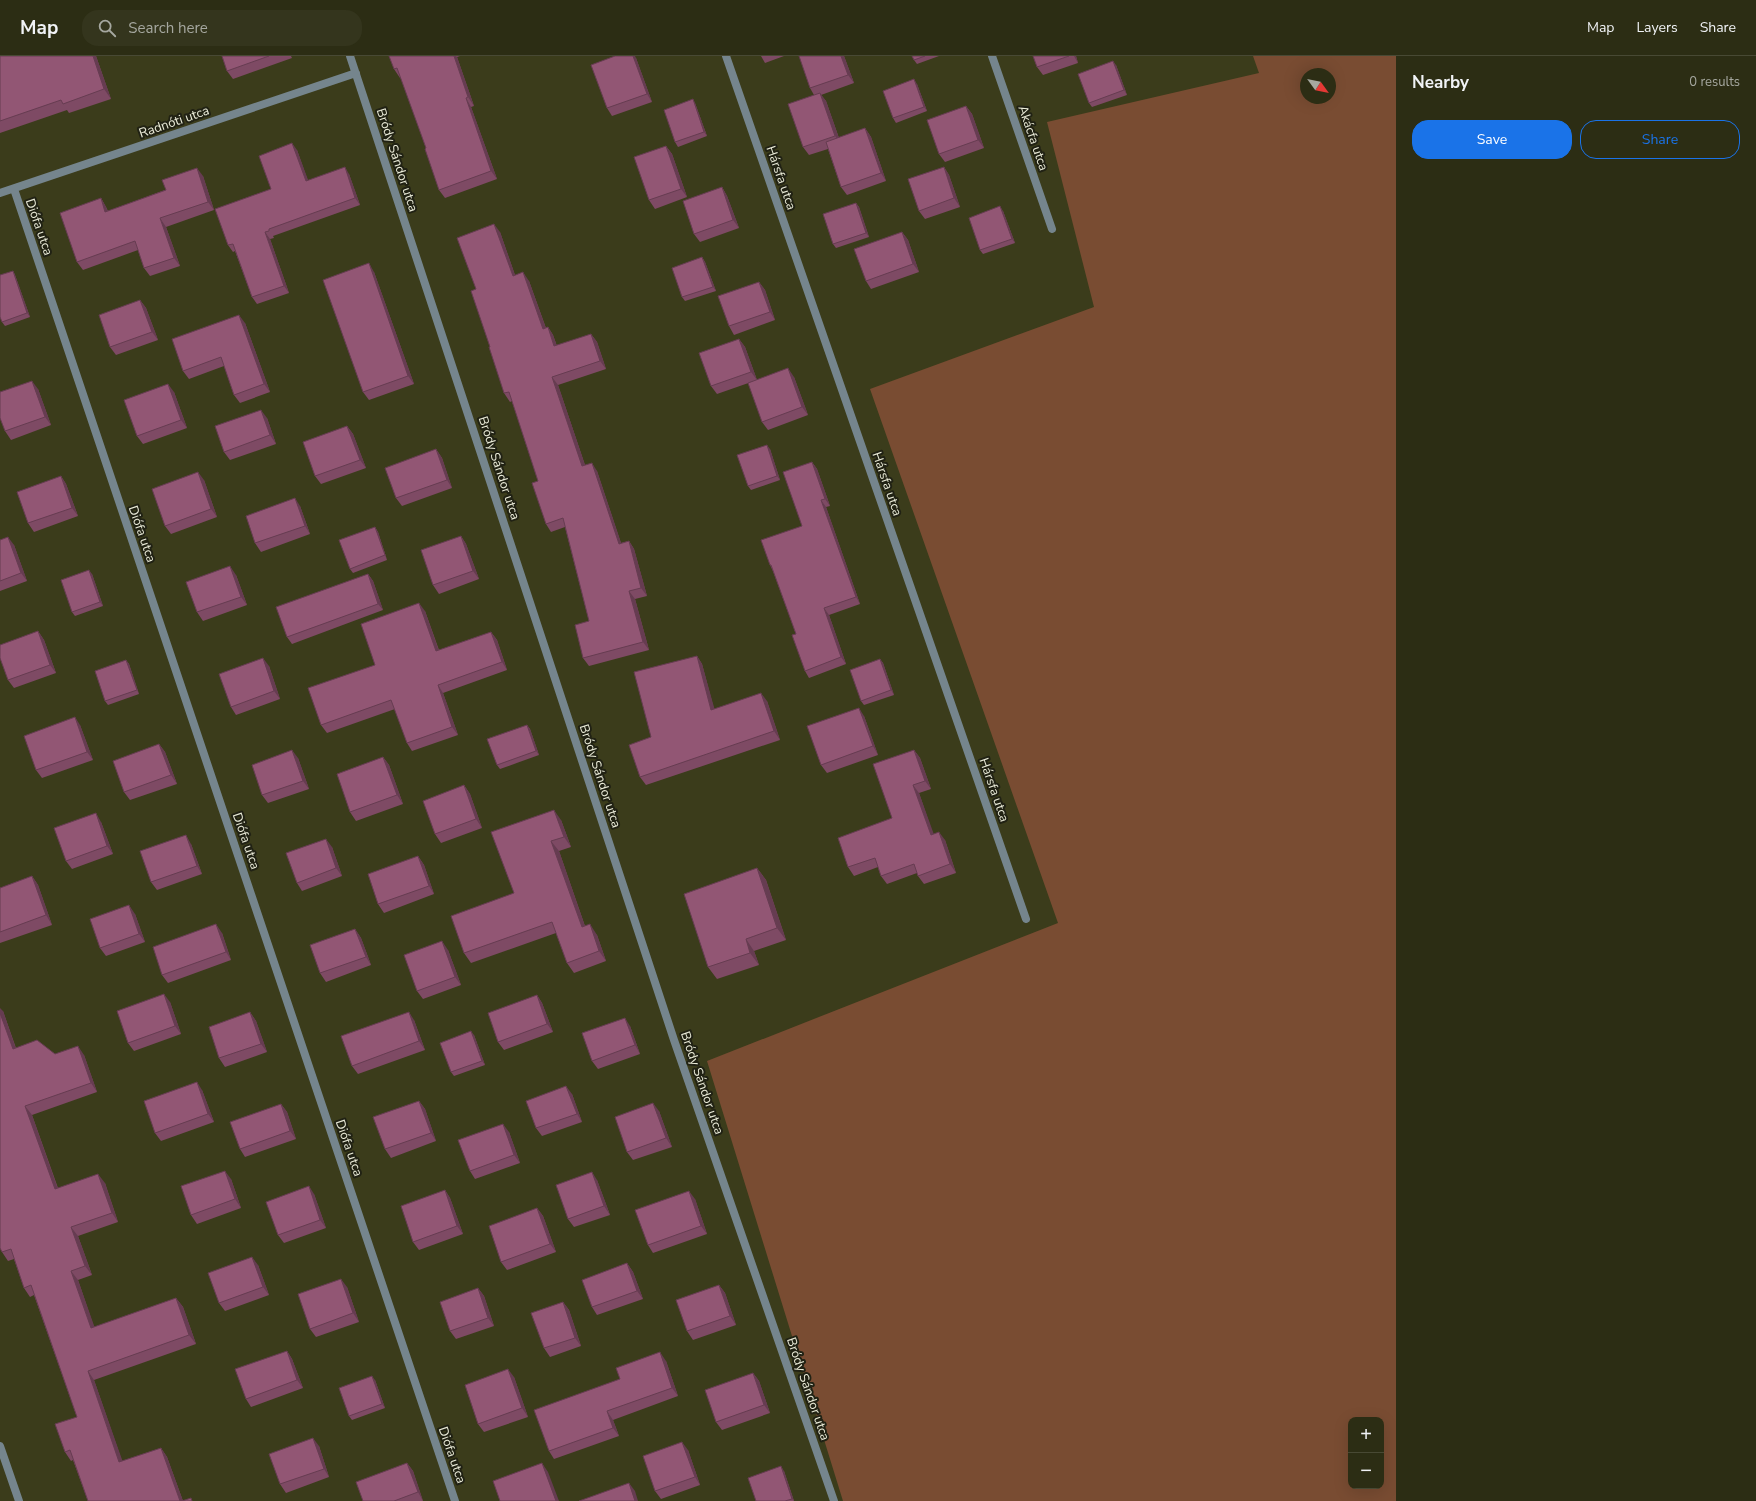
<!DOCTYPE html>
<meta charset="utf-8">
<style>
body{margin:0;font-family:"Nunito Sans",sans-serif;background:#34351d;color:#f1f3f6}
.controls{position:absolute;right:12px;bottom:12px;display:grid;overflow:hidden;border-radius:8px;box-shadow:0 4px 16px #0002}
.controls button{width:36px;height:36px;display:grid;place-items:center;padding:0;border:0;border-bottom:1px solid #484934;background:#2c2d14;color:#f1f3f6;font:20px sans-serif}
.compass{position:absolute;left:1300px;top:12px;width:36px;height:36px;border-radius:50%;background:#2c2d14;box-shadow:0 4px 16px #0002;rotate:123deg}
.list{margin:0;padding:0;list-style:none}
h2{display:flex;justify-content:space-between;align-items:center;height:52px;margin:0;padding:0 16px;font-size:17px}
h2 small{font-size:13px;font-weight:400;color:#a6a8a0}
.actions{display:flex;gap:8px;padding:12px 16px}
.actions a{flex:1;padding:9px 0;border:1px solid #1a73e8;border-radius:16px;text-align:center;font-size:14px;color:#1a73e8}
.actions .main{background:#1a73e8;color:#fff}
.icon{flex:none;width:22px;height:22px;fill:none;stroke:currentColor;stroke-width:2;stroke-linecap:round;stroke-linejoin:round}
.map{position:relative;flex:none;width:1396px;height:1445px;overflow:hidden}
header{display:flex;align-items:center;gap:24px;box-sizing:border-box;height:56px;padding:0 20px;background:#2c2d14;border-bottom:1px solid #484934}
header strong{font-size:19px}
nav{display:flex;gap:22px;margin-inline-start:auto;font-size:14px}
.search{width:280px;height:36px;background:#34351d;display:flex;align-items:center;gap:10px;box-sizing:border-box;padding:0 14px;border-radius:16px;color:#a6a8a0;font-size:15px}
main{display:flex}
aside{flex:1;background:#2c2d14}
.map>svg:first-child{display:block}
.green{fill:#794c32;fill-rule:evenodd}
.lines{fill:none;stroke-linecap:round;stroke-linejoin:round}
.minor{stroke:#75858d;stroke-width:8}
.wall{fill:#7e4a64}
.shaded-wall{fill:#663c51}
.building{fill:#925674;stroke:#663c51}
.labels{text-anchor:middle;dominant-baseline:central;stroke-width:4;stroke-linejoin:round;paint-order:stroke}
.street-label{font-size:13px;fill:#eaebd8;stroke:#212214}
</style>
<header>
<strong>Map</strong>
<div class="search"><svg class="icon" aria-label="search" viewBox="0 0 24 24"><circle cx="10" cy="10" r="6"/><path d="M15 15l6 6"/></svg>Search here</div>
<nav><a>Map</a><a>Layers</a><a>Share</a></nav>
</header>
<main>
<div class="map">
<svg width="1396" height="1445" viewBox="0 0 1396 1445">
<rect width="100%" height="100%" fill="#3b3c1b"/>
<path class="green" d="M1253 0H1396V1445H843L707 1005 1058 867 870 333 1094 251 1047 66 1259 17ZM1306 18H1330V42H1306ZM1351 1364H1381V1430H1351Z"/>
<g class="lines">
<path class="minor" d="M350 0 674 984 834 1445
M726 0 1026 863
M992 0 1052 173
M14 133 455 1445
M0 137 356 17
M0 1390 19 1445"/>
</g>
<path class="wall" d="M0 0H96L111 43 69 57 67 54 0 77Z
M222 0H291L292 2 233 23 227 15Z
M389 0H460L457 1 474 50 471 51 497 123 445 142 439 134 426 92 401 21 400 22 394 13Z
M761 0H784L765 7Z
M844 0 854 27 821 39 826 45 839 82 865 72 871 81 886 125 847 139 841 131 828 93 809 99 803 91 814 39 810 32Z
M912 0H939L917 8 914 4Z
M1033 0H1076L1078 7 1043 19 1037 11Z
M636 2 652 46 612 60 607 52Z
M1116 9 1127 39 1092 51 1089 47Z
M917 28 927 55 896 67 893 62Z
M695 47 707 80 678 91 675 86Z
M966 50 972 58 984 92 945 106 939 98Z
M666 90 672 98 687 141 655 153 649 144Z
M297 94 308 125 349 118 360 149 273 180 274 182 270 183 289 237 257 248 252 241 235 195 233 196 228 189 271 133Z
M944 111 949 119 960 151 925 163 919 155Z
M203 120 214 154 166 171 180 210 150 220 144 212 138 194 83 214 77 206 101 142 106 151 108 155Z
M722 131 727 140 739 172 700 186 694 178Z
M856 147 859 151 869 181 836 192 833 188Z
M1003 155 1015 187 983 198 980 194Z
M500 176 515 219 529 225 546 272 548 271 553 279 557 290 591 278 597 286 606 313 558 329 585 409 597 415 621 487 629 485 634 493 647 540 635 543 649 594 589 610 583 602 589 565 565 471 551 476 546 468 538 425 512 345 510 346 504 337 476 233Z
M902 176 908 184 919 216 871 233 866 225Z
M702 201 705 206 716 235 685 245 682 241Z
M13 215 15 219 30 261 5 270 2 266Z
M374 216 414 328 369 344 363 336Z
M759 226 765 234 775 264 734 279 729 270Z
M140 244 146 252 158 284 116 299 110 291Z
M245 267 270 336 240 347 234 339 224 310 189 323 183 315Z
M739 283 745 291 757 324 717 338 711 330Z
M794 321 808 359 768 374 762 366Z
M38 333 51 369 11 384 5 375Z
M174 336 187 372 143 388 137 380Z
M267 362 276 388 230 404 224 396Z
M347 370 353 378 366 412 321 428 315 420Z
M436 393 442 402 452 432 402 450 396 442Z
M770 393 780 424 751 434 748 430Z
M812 406 817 413 830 450 826 451 860 548 829 559 846 608 809 622 805 615 796 578 773 515 770 509 802 470Z
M61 420 66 428 78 460 34 476 28 467Z
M204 424 217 461 171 478 165 470Z
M300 450 310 478 261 496 255 487Z
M375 471 378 476 387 504 353 517 350 513Z
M461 480 466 488 479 523 439 538 433 529Z
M0 484 14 489 27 525 0 535Z
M92 518 103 550 75 560 72 556Z
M368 518 373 525 383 554 292 588 287 581Z
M236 519 247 549 203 565 197 556Z
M425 555 439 594 491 576 497 584 507 614 443 637 458 679 412 695 407 687 395 653 327 677 321 669 375 609Z
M38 575 44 584 56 617 14 632 8 624Z
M697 600 702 608 714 653 767 645 780 684 646 729 640 721 651 681Z
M880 603 883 607 894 639 864 649 861 645Z
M126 604 129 608 139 638 108 649 105 645Z
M269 610 280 643 236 659 231 651Z
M864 660 878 699 827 717 821 709Z
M80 669 93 704 42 722 36 714Z
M527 669 530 673 539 699 500 713 497 709Z
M159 688 165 696 177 728 130 744 124 736Z
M914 694 920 702 931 733 919 737 933 778 945 784 956 817 924 828 918 820 917 817 887 828 881 820 878 811 854 820 848 811 892 762Z
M383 701 389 709 403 748 356 765 350 756Z
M298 702 309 733 268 747 262 739Z
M464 729 470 738 482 772 441 787 435 778Z
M561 764 571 791 559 795 585 870 597 879 606 905 574 917 567 907 556 877 471 907 464 897 514 837Z
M101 766 113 798 72 813 66 805Z
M191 788 202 818 157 834 151 826Z
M332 791 342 820 302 835 297 827Z
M418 800 424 809 434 838 384 857 378 848Z
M757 812 766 824 786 884 754 895 759 909 717 923 708 911Z
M32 820 38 829 52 869 0 887V832Z
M135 858 145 886 106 900 100 892Z
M355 873 361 882 371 909 326 926 320 917Z
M222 877 231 904 168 927 162 919Z
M448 894 461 929 423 943 417 935Z
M537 939 542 947 553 976 504 994 498 986Z
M170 946 181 978 134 995 128 987Z
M3 955 16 992 55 998 84 999 97 1036 32 1059 58 1132 105 1127 118 1166 78 1180 92 1219 78 1224 94 1271 176 1242 183 1251 196 1288 94 1324 122 1405 161 1392 167 1401 183 1445H193H88L73 1404 71 1405 65 1396 77 1361 34 1239 30 1241 24 1232 14 1203 8 1205 2 1196Z
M250 956 256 965 267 996 225 1011 219 1002Z
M414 964 425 994 358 1018 352 1010Z
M630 970 640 998 598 1013 592 1005Z
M474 979 485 1009 454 1020 451 1016Z
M202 1034 214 1066 161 1085 155 1077Z
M572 1038 582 1066 542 1080 536 1072Z
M419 1045 425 1053 436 1085 391 1102 385 1093Z
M281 1048 287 1056 296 1083 245 1101 240 1093Z
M659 1055 672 1091 633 1104 627 1096Z
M509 1076 520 1107 475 1123 470 1115Z
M231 1123 241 1152 197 1168 191 1159Z
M597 1124 610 1159 574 1171 568 1163Z
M445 1134 450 1142 463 1178 419 1194 413 1186Z
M314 1138 326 1172 284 1187 278 1179Z
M695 1143 707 1178 653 1197 648 1189Z
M537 1152 543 1160 556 1196 507 1214 501 1206Z
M627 1207 633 1216 643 1243 597 1259 592 1251Z
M258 1209 269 1239 225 1255 219 1247Z
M719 1229 725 1237 736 1269 693 1284 687 1275Z
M347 1231 359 1266 316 1281 310 1273Z
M478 1232 484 1240 494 1270 456 1283 450 1275Z
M563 1246 569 1254 581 1290 550 1301 544 1292Z
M287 1295 292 1303 303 1332 251 1351 246 1343Z
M666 1305 678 1340 613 1364 619 1380 554 1403 549 1395 620 1323Z
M753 1317 759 1325 770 1357 722 1374 716 1366Z
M514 1321 528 1361 484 1376 478 1368Z
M375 1324 385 1352 352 1364 349 1360Z
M319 1390 329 1421 286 1437 280 1428Z
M688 1394 700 1429 661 1443 655 1435Z
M407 1407 413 1415 423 1445H363Z
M784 1415 794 1445H756Z"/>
<path class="shaded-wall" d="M93 0H96L111 43 104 33Z
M454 0H456L457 1 474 50 468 41Z
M633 0H635L636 2 652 46 647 38Z
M841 0H844L854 27 848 19Z
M1074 0H1076L1078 7Z
M1113 5 1116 9 1127 39 1124 34Z
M914 23 917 28 927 55 924 51Z
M820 37 826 45 841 88 835 80Z
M466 42 471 51 497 123 491 115Z
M693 43 695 47 707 80 704 76Z
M966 50 972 58 984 92 978 84Z
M865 72 871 81 886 125 881 117Z
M292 87 297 94 311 132 306 125Z
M666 90 672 98 687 141 681 133Z
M345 111 349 118 360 149 355 142Z
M944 111 949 119 960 151 954 142Z
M197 112 203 120 214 154 208 146Z
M722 131 727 140 739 172 733 164Z
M101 142 106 151 111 165 105 156Z
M856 147 859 151 869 181 866 177Z
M1000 150 1003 155 1015 187 1012 183Z
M160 162 166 171 180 210 174 202Z
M494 168 500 176 518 228 513 220Z
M265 176 270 183 289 237 284 230Z
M902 176 908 184 919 216 913 208Z
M702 201 705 206 716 235 713 231Z
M369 207 374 216 414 328 408 320Z
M13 215 15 219 30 261 27 257Z
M523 216 529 225 549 281 543 273Z
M759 226 765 234 775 264 770 256Z
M140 244 146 252 158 284 152 276Z
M239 259 245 267 270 336 264 328Z
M548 271 553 279 560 299 554 290Z
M591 278 597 286 606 313 600 305Z
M739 283 745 291 757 324 751 316Z
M788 312 794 321 808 359 802 351Z
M552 321 558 329 588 418 582 410Z
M32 325 38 333 51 369 45 361Z
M168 328 174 336 187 372 181 364Z
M261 354 267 362 276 388 270 379Z
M347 370 353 378 366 412 360 404Z
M767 389 770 393 780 424 777 420Z
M436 393 442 402 452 432 447 424Z
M812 406 817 413 830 450 825 443Z
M592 407 597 415 624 496 619 488Z
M198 416 204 424 217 461 211 453Z
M61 420 66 428 78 460 72 452Z
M295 442 300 450 310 478 305 470Z
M821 444 826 451 860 548 856 541Z
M375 471 378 476 387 504 385 499Z
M461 480 466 488 479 523 473 515Z
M8 481 14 489 27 525 21 517Z
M629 485 634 493 647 540 641 532Z
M230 510 236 519 247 549 241 541Z
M89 514 92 518 103 550 100 546Z
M368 518 373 525 383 554 378 548Z
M629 535 635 543 649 594 643 586Z
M419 547 425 555 442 604 436 595Z
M824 552 829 559 846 608 841 601Z
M38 575 44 584 56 617 50 609Z
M491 576 497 584 507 614 502 606Z
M697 600 702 608 717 662 711 654Z
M263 602 269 610 280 643 274 635Z
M880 603 883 607 894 639 891 634Z
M126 604 129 608 139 638 137 634Z
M438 629 443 637 458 679 452 671Z
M761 637 767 645 780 684 774 675Z
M859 652 864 660 878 699 873 690Z
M75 661 80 669 93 704 87 696Z
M527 669 530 673 539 699 536 695Z
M159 688 165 696 177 728 171 719Z
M292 694 298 702 309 733 303 725Z
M914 694 920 702 931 733 925 725Z
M383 701 389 709 403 748 397 739Z
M464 729 470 738 482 772 476 763Z
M913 729 919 737 937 787 931 779Z
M554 754 561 764 571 791 564 781Z
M96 757 101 766 113 798 107 790Z
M939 776 945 784 956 817 950 808Z
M186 779 191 788 202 818 197 810Z
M326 783 332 791 342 820 336 812Z
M551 785 559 795 589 882 582 871Z
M418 800 424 809 434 838 429 830Z
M757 812 766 824 786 884 777 872Z
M32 820 38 829 52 869 46 859Z
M129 849 135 858 145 886 139 878Z
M216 868 222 877 231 904 226 896Z
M590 868 597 879 606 905 599 895Z
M355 873 361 882 371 909 366 901Z
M746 883 754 895 759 909 750 897Z
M442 885 448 894 461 929 455 921Z
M164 938 170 946 181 978 175 970Z
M537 939 542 947 553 976 547 968Z
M0 952 3 955 19 1002 13 993 0 957Z
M250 956 256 965 267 996 261 988Z
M409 956 414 964 425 994 419 985Z
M625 962 630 970 640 998 635 989Z
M471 975 474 979 485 1009 482 1005Z
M78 990 84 999 97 1036 91 1027Z
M197 1026 202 1034 214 1066 208 1058Z
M566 1030 572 1038 582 1066 577 1058Z
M419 1045 425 1053 436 1085 431 1077Z
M653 1047 659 1055 672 1091 666 1082Z
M281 1048 287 1056 296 1083 290 1075Z
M25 1050 32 1059 61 1142 55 1133Z
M503 1068 509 1076 520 1107 514 1099Z
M225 1115 231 1123 241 1152 235 1143Z
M592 1116 597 1124 610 1159 604 1150Z
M98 1118 105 1127 118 1166 112 1157Z
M309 1130 314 1138 326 1172 320 1164Z
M445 1134 450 1142 463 1178 457 1170Z
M689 1135 695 1143 707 1178 701 1170Z
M537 1152 543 1160 556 1196 550 1188Z
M71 1171 78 1180 92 1219 85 1210Z
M252 1201 258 1209 269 1239 263 1231Z
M627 1207 633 1216 643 1243 637 1235Z
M71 1215 78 1224 98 1281 91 1272Z
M341 1223 347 1231 359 1266 353 1257Z
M719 1229 725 1237 736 1269 730 1260Z
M478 1232 484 1240 494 1270 488 1262Z
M176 1242 183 1251 196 1288 189 1279Z
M563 1246 569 1254 581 1290 575 1282Z
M287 1295 292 1303 303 1332 297 1324Z
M660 1296 666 1305 678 1340 672 1332Z
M508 1313 514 1321 528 1361 522 1352Z
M88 1315 94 1324 126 1415 119 1406Z
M753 1317 759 1325 770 1357 764 1349Z
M372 1320 375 1324 385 1352 382 1348Z
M607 1355 613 1364 619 1380 613 1372Z
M313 1382 319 1390 329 1421 324 1413Z
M682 1386 688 1394 700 1429 695 1421Z
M161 1392 167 1401 183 1445H180Z
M407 1407 413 1415 423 1445 418 1436Z
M542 1407 548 1416 559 1445H556Z
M781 1410 784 1415 794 1445 792 1443Z
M629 1427 635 1435 638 1445H635Z"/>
<path class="building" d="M0 0H93L104 33 63 48 61 44 0 65Z
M222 0H269L227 15Z
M389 0H454L468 41 466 42 491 115 439 134 425 93 426 92 397 12 394 13Z
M615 0H633L647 38 607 52 591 9Z
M799 0H841L848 19 810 32Z
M912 0H925L914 4Z
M1033 0H1069L1037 11Z
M1113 5 1124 34 1089 47 1078 18Z
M914 23 924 51 893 62 883 35Z
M820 37 835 80 803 91 788 48Z
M693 43 704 76 675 86 664 54Z
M966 50 978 84 939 98 927 64Z
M865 72 881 117 841 131 826 86Z
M292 87 306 125 345 111 355 142 269 173V175L265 176 284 230 252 241 233 188 228 189 215 153 271 133 259 100Z
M666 90 681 133 649 144 634 101Z
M944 111 954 142 919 155 908 123Z
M197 112 208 146 160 162 174 202 144 212 135 185 77 206 60 157 101 142 105 156 166 134 162 124Z
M722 131 733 164 694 178 683 145Z
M856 147 866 177 833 188 823 158Z
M1000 150 1012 183 980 194 969 162Z
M494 168 513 220 523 216 543 273 548 271 554 290 591 278 600 305 552 321 582 410 592 407 619 488 629 485 641 532 629 535 643 586 583 602 575 569 589 565 563 462 546 468 532 427 538 425 509 336 504 337 489 291H490L471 235 476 233 457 182Z
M902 176 913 208 866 225 854 193Z
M702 201 713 231 682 241 672 212Z
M369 207 408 320 363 336 323 224Z
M13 215 27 257 2 266 0 261V219Z
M759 226 770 256 729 270 718 240Z
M140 244 152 276 110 291 99 259Z
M239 259 264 328 234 339 221 301 183 315 172 283Z
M739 283 751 316 711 330 699 297Z
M788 312 802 351 762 366 748 327Z
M32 325 45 361 5 375 0 362V336Z
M168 328 181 364 137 380 124 344Z
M261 354 270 379 224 396 215 370Z
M347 370 360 404 315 420 303 386Z
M767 389 777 420 748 430 737 399Z
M436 393 447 424 396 442 385 412Z
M812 406 825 443 821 444 856 541 824 552 841 601 805 615 792 579 796 578 771 509H770L761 484 802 470 783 416Z
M198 416 211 453 165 470 152 433Z
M61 420 72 452 28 467 17 436Z
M295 442 305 470 255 487 246 460Z
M375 471 385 499 350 513 339 484Z
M461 480 473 515 433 529 421 494Z
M8 481 21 517 0 525V484Z
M230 510 241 541 197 556 186 526Z
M89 514 100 546 72 556 61 524Z
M368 518 378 548 287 581 276 551Z
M419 547 436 595 491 576 502 606 438 629 452 671 407 687 391 644 321 669 308 632 375 609 361 568Z
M38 575 50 609 8 624 0 602V589Z
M697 600 711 654 761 637 774 675 640 721 629 689 651 681 634 616Z
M263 602 274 635 231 651 219 618Z
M880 603 891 634 861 645 850 614Z
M126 604 137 634 105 645 95 615Z
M859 652 873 690 821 709 807 670Z
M75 661 87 696 36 714 24 680Z
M527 669 536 695 497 709 487 683Z
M159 688 171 719 124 736 113 705Z
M292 694 303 725 262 739 252 709Z
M914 694 925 725 913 729 931 779 939 776 950 808 918 820 914 808 881 820 875 802 848 811 838 782 892 762 873 708Z
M383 701 397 739 350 756 337 718Z
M464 729 476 763 435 778 423 745Z
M554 754 564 781 551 785 582 871 590 868 599 895 567 907 552 866 464 897 451 860 514 837 491 776Z
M96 757 107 790 66 805 54 772Z
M186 779 197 810 151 826 140 795Z
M326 783 336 812 297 827 286 797Z
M418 800 429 830 378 848 368 818Z
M757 812 777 872 746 883 750 897 708 911 684 838Z
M32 820 46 859 0 876V832Z
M129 849 139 878 100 892 90 863Z
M216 868 226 896 162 919 153 891Z
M355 873 366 901 320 917 310 889Z
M442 885 455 921 417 935 404 899Z
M164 938 175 970 128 987 117 955Z
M537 939 547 968 498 986 488 957Z
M250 956 261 988 219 1002 209 971Z
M409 956 419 985 352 1010 341 980Z
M0 957 13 993 37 984 55 998 78 990 91 1027 25 1050 55 1133 98 1118 112 1157 71 1171 85 1210 71 1215 91 1272 176 1242 189 1279 88 1315 119 1406 161 1392 180 1445H88L70 1394 65 1396 55 1368 77 1361 31 1229 24 1232 11 1193 2 1196 0 1192Z
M625 962 635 989 592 1005 582 977Z
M471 975 482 1005 451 1016 440 987Z
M197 1026 208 1058 155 1077 144 1045Z
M566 1030 577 1058 536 1072 526 1045Z
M419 1045 431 1077 385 1093 373 1061Z
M653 1047 666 1082 627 1096 615 1061Z
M281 1048 290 1075 240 1093 230 1066Z
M503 1068 514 1099 470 1115 458 1084Z
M225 1115 235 1143 191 1159 181 1130Z
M592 1116 604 1150 568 1163 556 1129Z
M309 1130 320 1164 278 1179 266 1146Z
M445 1134 457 1170 413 1186 401 1150Z
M689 1135 701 1170 648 1189 635 1154Z
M537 1152 550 1188 501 1206 489 1170Z
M252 1201 263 1231 219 1247 208 1217Z
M627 1207 637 1235 592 1251 582 1224Z
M341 1223 353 1257 310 1273 298 1238Z
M719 1229 730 1260 687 1275 676 1244Z
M478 1232 488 1262 450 1275 440 1246Z
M563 1246 575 1282 544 1292 531 1257Z
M287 1295 297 1324 246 1343 235 1313Z
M660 1296 672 1332 607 1355 613 1372 549 1395 534 1354 620 1323 616 1312Z
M508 1313 522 1352 478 1368 465 1329Z
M753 1317 764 1349 716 1366 705 1334Z
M372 1320 382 1348 349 1360 339 1332Z
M313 1382 324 1413 280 1428 269 1398Z
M682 1386 695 1421 655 1435 643 1400Z
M407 1407 418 1436 394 1445H363L356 1426Z
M542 1407 556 1445H500L493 1425Z
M781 1410 792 1443 785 1445H756L748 1422Z
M629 1427 635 1445H579Z
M191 1442 192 1445H182Z"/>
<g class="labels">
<g class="street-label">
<text transform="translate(174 66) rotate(-19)">Radnóti utca</text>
<text transform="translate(1033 82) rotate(71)">Akácfa utca</text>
<text transform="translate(397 104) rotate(72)">Bródy Sándor utca</text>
<text transform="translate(781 122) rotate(71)">Hársfa utca</text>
<text transform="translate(39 171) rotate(71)">Diófa utca</text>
<text transform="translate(499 412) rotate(72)">Bródy Sándor utca</text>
<text transform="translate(887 428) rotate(71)">Hársfa utca</text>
<text transform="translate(142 478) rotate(71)">Diófa utca</text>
<text transform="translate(600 720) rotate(72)">Bródy Sándor utca</text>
<text transform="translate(994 734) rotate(71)">Hársfa utca</text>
<text transform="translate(246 785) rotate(71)">Diófa utca</text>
<text transform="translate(702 1027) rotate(71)">Bródy Sándor utca</text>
<text transform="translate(349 1092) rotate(71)">Diófa utca</text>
<text transform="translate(808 1333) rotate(71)">Bródy Sándor utca</text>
<text transform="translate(452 1399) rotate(71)">Diófa utca</text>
</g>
</g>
</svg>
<div class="controls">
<button>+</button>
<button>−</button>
</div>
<svg class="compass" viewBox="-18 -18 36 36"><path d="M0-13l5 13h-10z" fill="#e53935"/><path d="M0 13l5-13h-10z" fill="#a6a8a0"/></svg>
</div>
<aside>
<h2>Nearby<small>0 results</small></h2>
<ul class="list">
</ul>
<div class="actions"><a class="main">Save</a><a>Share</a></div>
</aside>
</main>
